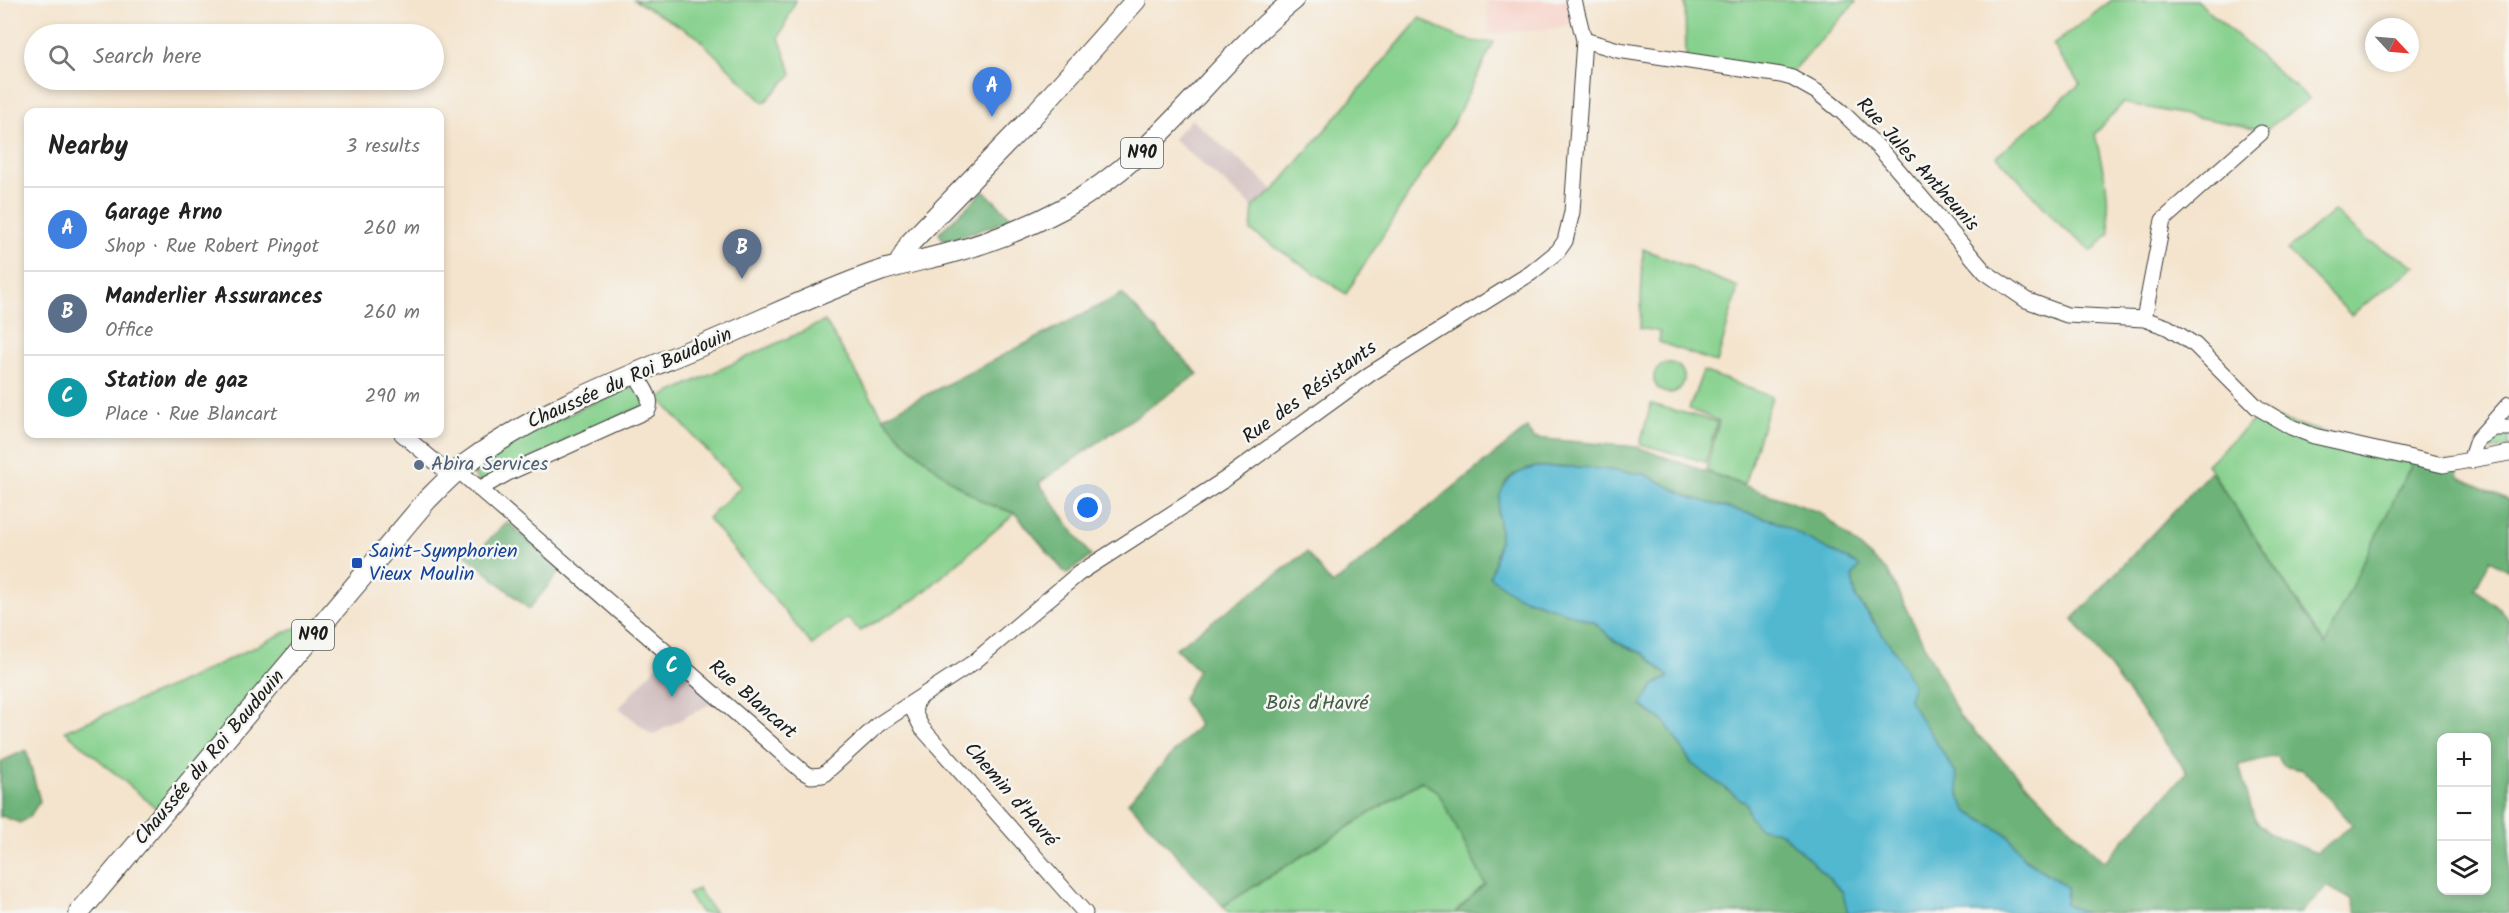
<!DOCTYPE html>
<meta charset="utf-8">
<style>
body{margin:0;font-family:Kalam,sans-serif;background:#f6f6f6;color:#222}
.controls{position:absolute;right:18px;bottom:18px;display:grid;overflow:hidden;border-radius:12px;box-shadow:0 3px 9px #0003}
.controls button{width:54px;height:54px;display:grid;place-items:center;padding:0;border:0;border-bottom:2px solid #e0e0e0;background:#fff;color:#222;font:30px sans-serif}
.compass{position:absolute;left:2365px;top:18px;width:54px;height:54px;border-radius:50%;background:#fff;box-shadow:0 3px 9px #0003;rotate:116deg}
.you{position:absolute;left:1088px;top:508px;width:21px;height:21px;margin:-15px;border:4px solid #fff;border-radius:50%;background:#1a73e8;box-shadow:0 0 0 9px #1a73e833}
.badge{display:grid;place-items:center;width:39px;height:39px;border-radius:50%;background:#0f766e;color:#fff;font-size:20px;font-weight:700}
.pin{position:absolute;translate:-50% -50px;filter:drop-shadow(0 2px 3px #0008)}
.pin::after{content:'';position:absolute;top:32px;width:21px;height:18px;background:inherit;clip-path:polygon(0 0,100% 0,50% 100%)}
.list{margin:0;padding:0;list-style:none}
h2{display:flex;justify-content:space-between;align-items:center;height:78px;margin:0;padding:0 24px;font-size:26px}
h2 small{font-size:20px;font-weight:400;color:#767676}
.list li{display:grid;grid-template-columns:39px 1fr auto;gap:18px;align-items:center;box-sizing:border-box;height:84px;padding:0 24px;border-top:2px solid #e0e0e0}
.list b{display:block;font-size:22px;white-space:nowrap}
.list p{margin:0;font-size:20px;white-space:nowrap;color:#767676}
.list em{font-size:20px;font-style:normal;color:#767676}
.icon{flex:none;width:33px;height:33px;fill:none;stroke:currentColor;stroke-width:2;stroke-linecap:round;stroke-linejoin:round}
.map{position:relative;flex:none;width:2509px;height:913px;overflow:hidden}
.search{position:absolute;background:#fff;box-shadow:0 3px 9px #0003;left:24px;top:24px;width:420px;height:66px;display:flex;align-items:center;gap:15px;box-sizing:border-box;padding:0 21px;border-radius:33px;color:#767676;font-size:22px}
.panel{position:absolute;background:#fff;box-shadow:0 3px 9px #0003;left:24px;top:108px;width:420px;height:330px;border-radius:12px}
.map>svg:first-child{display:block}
.built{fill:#f7d1c7}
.industrial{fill:#d2bfc0}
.green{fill:#87d18e;stroke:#527655;stroke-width:1.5}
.forest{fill:#6db379;stroke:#44684a;stroke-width:1.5;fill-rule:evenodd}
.water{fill:#51b8d0;stroke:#366a76;stroke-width:1.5}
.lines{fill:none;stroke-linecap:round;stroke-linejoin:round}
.minor-casing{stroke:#3c3a37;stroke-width:17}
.major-casing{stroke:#3c3a37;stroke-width:22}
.minor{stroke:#fff;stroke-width:15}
.major{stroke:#fff;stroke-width:20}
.service-dot{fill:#5c6f8a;stroke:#f6f6f2;stroke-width:2}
.transit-dot{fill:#1a4fb4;stroke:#f6f6f2;stroke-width:2}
.labels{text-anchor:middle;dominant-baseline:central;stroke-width:5;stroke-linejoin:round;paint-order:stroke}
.shield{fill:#f6f6f2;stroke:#5d5d5c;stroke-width:1.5}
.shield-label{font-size:18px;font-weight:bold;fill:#1c1c1c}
.street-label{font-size:20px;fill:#1c1c1c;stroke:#f6f6f2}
.service-label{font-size:20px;fill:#4e5e75;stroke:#f6f6f2;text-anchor:start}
.transit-label{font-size:20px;fill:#164399;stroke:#f6f6f2;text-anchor:start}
.park-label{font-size:20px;fill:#415b44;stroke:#f6f6f2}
</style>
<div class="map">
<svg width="2509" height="913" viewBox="0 0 2509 913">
<rect width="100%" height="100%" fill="#f6f6f2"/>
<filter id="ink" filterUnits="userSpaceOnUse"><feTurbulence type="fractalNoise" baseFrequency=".0167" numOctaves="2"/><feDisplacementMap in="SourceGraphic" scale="12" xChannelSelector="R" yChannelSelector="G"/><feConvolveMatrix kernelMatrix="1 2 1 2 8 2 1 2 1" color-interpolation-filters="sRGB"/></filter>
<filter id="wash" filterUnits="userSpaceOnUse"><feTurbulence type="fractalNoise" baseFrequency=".008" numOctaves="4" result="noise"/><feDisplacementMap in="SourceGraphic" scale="24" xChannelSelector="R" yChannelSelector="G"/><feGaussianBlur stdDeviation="1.35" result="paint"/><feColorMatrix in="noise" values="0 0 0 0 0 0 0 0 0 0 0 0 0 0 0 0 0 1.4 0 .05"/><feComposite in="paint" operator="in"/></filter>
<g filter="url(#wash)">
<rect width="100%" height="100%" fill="#f4e4cd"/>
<path class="built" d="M1486 0H1569L1575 24 1550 29 1489 34Z"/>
<path class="industrial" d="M1191 119 1274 190 1253 207 1173 139Z
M667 654 719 699 652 735 619 708Z"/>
<path class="green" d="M634 0H796L779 38 792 74 764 103 695 35Z
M1685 0H1853L1856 2 1792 72 1686 61Z
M2112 0H2196L2309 99 2261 133 2259 129 2123 103 2095 134 2106 183 2110 233 2092 251 2063 228 1997 156 2080 84 2053 45Z
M1420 18C1447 32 1463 44 1494 42L1453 124 1346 294 1251 231 1253 207 1274 190Z
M2334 211 2368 241 2416 266 2351 315 2287 250Z
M1643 249 1738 287 1717 363 1659 342 1660 332 1640 328Z
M825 321 883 417 905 442 952 482 985 503 1015 513 916 599 860 631 847 618 812 645 708 518 741 487 662 402 654 400Z
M1654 378a15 15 0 1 1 30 0a15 15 0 1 1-30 0Z
M1703 371 1772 397 1744 485 1706 471 1719 421 1689 409Z
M628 388 639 390 646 405 566 439 560 446 480 482 474 475C480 451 602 399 628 388Z
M1651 404 1717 422 1706 462 1640 444Z
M2263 411 2272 417 2414 459 2340 610 2326 646 2207 464Z
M2509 428V447L2489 451 2484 448 2483 443Z
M302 626H320L163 814 65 731 177 684 292 629Z
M1421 781 1438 791 1485 884 1455 913H1229L1223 906Z
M698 889 715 913H701L688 894Z"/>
<path class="forest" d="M984 191 1013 219 944 242 939 233Z
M1122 294 1198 374 1039 483 1091 556 1066 574 1015 513 985 503 952 482 905 442 883 417Z
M1527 428 1533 438 1637 447 1821 513 1888 572 1960 717 2104 862 2187 772 2073 619 2211 471 2325 645 2340 610 2414 459 2456 463 2459 477 2509 500V571L2490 560 2475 589 2493 603 2509 620V913H2357L2352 900 2327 886 2300 913H2086L2066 905 2067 887 2024 858 2009 836 1968 813 1960 799 1956 773 1908 700 1873 619 1856 598 1852 577 1859 567 1772 520 1692 498 1644 474 1581 467H1536L1513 475 1507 481 1500 495 1498 513 1501 534 1491 577 1515 595 1594 622 1616 642 1644 654 1669 677 1654 685 1641 706 1665 722 1692 764 1747 804 1749 816 1758 826 1782 833 1842 891 1849 913H1455L1485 884 1438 792 1421 781 1223 906 1128 802 1199 725 1183 699 1198 670 1176 648 1307 552 1332 585ZM2442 738H2486V890H2442ZM2276 756 2284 766 2303 770 2353 825 2316 853 2268 833 2254 818 2239 765Z
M507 522 562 569 529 609 464 553 470 548 483 546Z
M26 750 40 801 30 816 20 823 2 816 0 817V762Z"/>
<path class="water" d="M1536 467H1581L1644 474 1692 498 1772 520 1860 566 1852 577 1856 598 1897 654 1913 686 1909 700 1956 773 1960 799 1968 812 2009 836 2024 859 2067 887 2066 905 2086 913H1848L1842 891 1782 833 1758 827 1749 816 1747 804 1692 764 1665 722 1641 705 1654 685 1669 677 1644 654 1616 642 1594 622 1515 595 1490 577C1494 564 1499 549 1500 536 1501 528 1498 520 1498 512 1498 485 1510 473 1536 467Z"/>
</g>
<g filter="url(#ink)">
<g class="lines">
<defs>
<path id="minor" d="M1584 40 1618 50 1781 75 1792 78 1817 92 1842 112 1881 150 1985 272 2026 300 2067 315 2144 319 2167 327 2195 345 2257 407 2291 427 2314 436 2443 465 2509 453
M2144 319 2163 220 2261 133
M402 434 452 476
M2484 435 2494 428H2509
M2470 461 2477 440 2509 404
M458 470 802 771 811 776 823 775 879 724 974 662 1078 574 1224 480 1370 374 1531 273 1558 251 1565 241 1572 212 1584 40 1574 0
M479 489 508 473 648 410C654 398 641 385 635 373
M917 700 914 712 922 728 1085 913"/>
<path id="major" d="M898 266 910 243 1032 117 1136 0
M79 913 427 500C440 487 453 473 468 462 541 409 628 377 710 342 767 318 822 291 880 271 903 264 927 259 950 253 989 243 1028 227 1064 208 1159 157 1212 65 1294 0"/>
</defs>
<use href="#minor" class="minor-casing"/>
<use href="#major" class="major-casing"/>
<use href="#minor" class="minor"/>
<use href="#major" class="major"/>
</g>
</g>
<circle class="service-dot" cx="419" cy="465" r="6"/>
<rect class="transit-dot" x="351" y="557" width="12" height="12" rx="3"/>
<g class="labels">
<g class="shield">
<rect x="1121" y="138" width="42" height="30" rx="4.5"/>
<rect x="292" y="620" width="42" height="30" rx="4.5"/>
</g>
<g class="shield-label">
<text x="1142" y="153">N90</text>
<text x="313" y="635">N90</text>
</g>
<g class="street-label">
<text transform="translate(1917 165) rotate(48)">Rue Jules Antheunis</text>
<text transform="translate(630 379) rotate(-24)">Chaussée du Roi Baudouin</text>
<text transform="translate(1310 393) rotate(-36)">Rue des Résistants</text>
<text transform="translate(752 700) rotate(41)">Rue Blancart</text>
<text transform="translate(210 758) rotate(-50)">Chaussée du Roi Baudouin</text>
<text transform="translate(1010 795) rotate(49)">Chemin d'Havré</text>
</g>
<g class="service-label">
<text x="431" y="465">Abira Services</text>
</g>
<g class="transit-label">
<text x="369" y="552">Saint-Symphorien<tspan x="369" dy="23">Vieux Moulin</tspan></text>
</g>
<g class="park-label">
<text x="1317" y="704">Bois d'Havré</text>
</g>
</g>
</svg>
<div class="controls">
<button>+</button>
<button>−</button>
<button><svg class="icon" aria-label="layers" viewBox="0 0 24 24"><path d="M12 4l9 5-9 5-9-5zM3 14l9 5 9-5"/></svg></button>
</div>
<svg class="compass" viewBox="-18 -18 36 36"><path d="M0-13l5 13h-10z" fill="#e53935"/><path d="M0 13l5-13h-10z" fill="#767676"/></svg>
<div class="you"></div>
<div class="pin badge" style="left:992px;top:117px;background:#3f7fe0">A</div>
<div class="pin badge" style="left:742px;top:279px;background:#5c6f8a">B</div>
<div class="pin badge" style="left:672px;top:697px;background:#0f9aa8">C</div>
<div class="search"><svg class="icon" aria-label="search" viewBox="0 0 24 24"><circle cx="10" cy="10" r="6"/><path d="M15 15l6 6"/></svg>Search here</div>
<section class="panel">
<h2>Nearby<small>3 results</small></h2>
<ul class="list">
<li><span class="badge" style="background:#3f7fe0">A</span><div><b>Garage Arno</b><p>Shop · Rue Robert Pingot</p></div><em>260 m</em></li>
<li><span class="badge" style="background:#5c6f8a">B</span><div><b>Manderlier Assurances</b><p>Office</p></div><em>260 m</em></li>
<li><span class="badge" style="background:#0f9aa8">C</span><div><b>Station de gaz</b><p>Place · Rue Blancart</p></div><em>290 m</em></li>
</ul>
</section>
</div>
